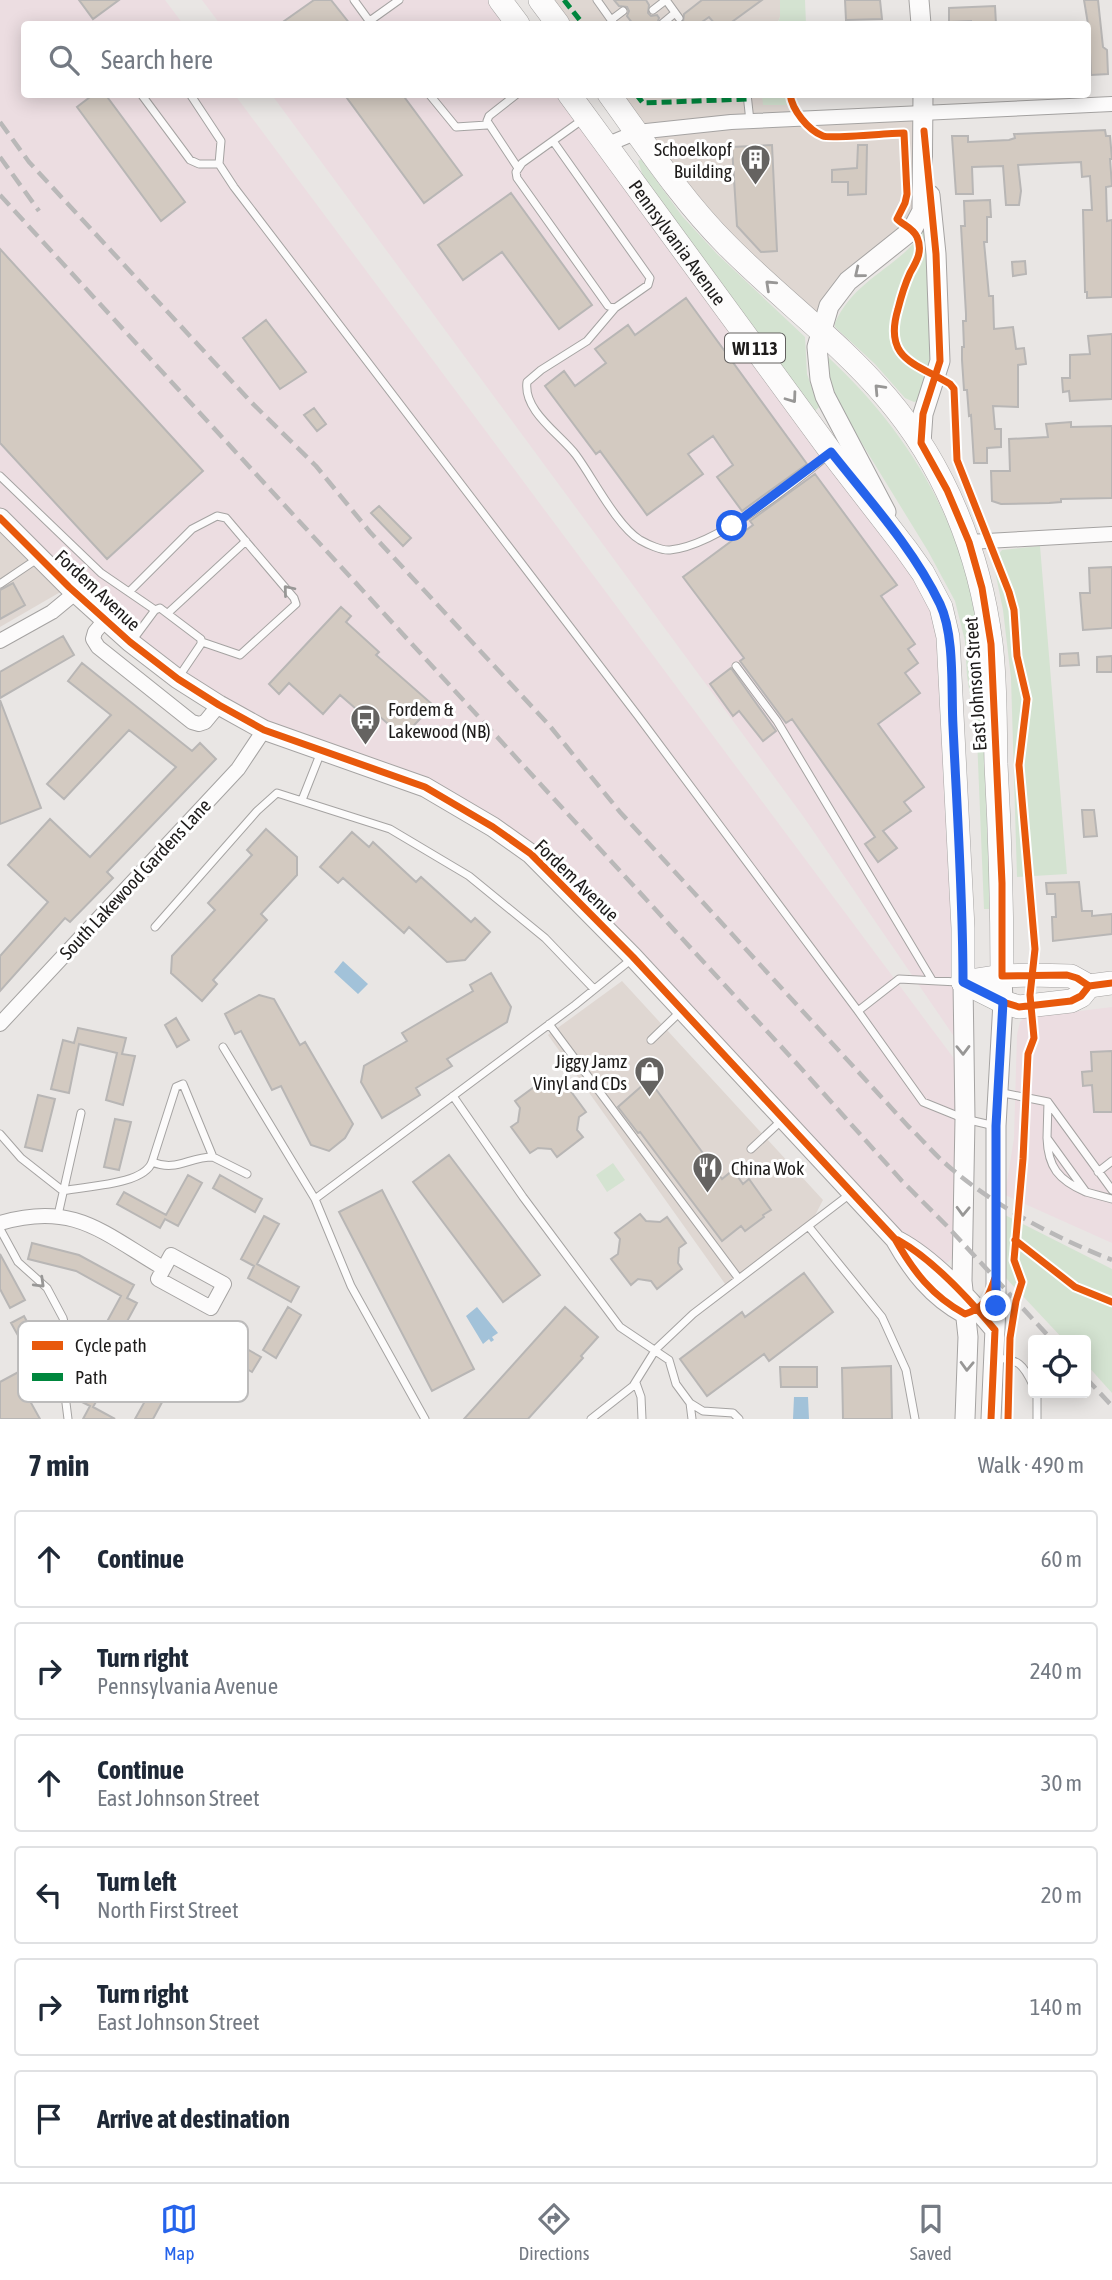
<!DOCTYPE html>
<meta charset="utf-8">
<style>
body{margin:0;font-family:"Asap Condensed",sans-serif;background:#f2f2f3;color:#1f2937}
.controls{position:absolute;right:21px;bottom:21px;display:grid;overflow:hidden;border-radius:7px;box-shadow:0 4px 18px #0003}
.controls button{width:63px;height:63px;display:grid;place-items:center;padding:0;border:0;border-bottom:2px solid #e0e1e3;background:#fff;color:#1f2937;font:35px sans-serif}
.stop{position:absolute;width:21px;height:21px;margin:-16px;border:5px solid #2563eb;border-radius:50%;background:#fff}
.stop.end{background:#2563eb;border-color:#fff;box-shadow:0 2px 7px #0008}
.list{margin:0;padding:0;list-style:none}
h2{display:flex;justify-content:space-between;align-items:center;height:91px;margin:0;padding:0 28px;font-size:30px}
h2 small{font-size:23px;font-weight:400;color:#747a83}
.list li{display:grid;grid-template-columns:46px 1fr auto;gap:21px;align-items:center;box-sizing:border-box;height:98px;margin:0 14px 14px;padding:0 14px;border:2px solid #e0e1e3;border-radius:7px}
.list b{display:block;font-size:26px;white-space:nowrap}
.list p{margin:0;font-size:23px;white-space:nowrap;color:#747a83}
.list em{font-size:23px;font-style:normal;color:#747a83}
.icon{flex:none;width:38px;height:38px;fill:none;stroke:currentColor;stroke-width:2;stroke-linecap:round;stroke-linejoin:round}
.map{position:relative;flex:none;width:1112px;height:1419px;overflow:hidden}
.search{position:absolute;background:#fff;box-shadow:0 4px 18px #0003;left:21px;right:21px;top:21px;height:77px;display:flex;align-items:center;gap:18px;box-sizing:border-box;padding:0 24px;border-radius:7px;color:#747a83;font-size:26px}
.sheet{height:763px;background:#fff}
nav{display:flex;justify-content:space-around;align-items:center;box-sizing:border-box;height:98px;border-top:2px solid #e0e1e3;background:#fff;font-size:19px;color:#747a83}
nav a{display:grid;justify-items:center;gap:4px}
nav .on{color:#2563eb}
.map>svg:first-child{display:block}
.built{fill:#dfd7d2}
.industrial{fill:#ecdde1}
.green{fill:#d4e3d1}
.water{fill:#a2c2d9}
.building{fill:#d3cac1;stroke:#b8b6b5;stroke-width:2}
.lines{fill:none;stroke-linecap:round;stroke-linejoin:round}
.lane-casing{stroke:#a5a3a2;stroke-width:9}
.street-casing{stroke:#a5a3a2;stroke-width:16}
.secondary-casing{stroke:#a5a3a2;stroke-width:21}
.primary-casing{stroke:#a5a3a2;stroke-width:24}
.lane{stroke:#fcfbfb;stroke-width:7}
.street{stroke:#fcfbfb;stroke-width:14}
.secondary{stroke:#fcfbfb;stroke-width:19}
.primary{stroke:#fcfbfb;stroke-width:23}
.rail{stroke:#b9b8b8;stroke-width:4.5;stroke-dasharray:14 7;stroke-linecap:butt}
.quiet{stroke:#00873e;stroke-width:5;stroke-dasharray:10 5;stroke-linecap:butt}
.cycleway-casing{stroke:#fff;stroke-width:11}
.cycleway{stroke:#e8590c;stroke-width:7}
.oneway{stroke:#989796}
.route{stroke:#2563eb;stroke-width:9}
.labels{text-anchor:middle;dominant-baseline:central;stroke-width:6;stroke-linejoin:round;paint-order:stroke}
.shield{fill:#fff;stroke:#62605f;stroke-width:2}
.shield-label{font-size:18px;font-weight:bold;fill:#1e1c1b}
.poi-label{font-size:19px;fill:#1e1c1b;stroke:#fff;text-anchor:end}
.street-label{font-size:19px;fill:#1e1c1b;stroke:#fff}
.key{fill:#fff;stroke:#bcbbbb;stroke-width:2}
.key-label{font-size:19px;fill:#1e1c1b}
</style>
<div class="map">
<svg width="1112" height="1419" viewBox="0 0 1112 1419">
<rect width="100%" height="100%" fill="#e9e6e4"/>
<path class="built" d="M540 0H780V17L777 24H558Z
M609 95H767L768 98 792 105 794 118 924 112 922 211 876 259 820 332 727 245Z
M0 518 69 587 0 627Z
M622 981 823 1200 809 1227 728 1288 548 1035Z"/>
<path class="industrial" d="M0 0H165L183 24H24V94L235 95 964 1072 956 1256 945 1264H933L493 827 178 679 0 518Z
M202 0H500L518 24H220Z
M272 95H569L941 607 964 1051 803 816Z
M1112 1007V1243L1005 1195 1014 1138 1017 1035 1020 1022 1024 1018Z"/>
<path class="green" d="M780 0H805L806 24H777L780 17Z
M762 95H792V105H763Z
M641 159 682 216 717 254 805 337 807 374 819 407 815 411 643 176 638 161Z
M928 222 930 233V366L918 401 914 402 905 398 875 364 835 327V323C856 275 907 266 928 222Z
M828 357C903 427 958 512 975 616 981 652 981 690 983 727 985 778 987 830 990 881L989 909H984L977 738 967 676 965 641 955 601 928 551 834 398 826 359Z
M1040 546 1067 874 1017 877 1011 678 1003 610 993 561 1002 550Z
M613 1163 625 1180 607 1192 596 1175Z
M1005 1215 1112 1269V1393L1086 1364V1340H1064L1003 1275Z"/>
<path class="water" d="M343 961 368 984 358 994 334 972Z
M477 1307 498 1333 492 1337 494 1340 491 1342 489 1339 483 1344 466 1316Z
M794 1397H808L809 1419H793Z"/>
<path class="building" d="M79 0H119L93 19Z
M314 0H331L350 24H280Z
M614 0H646L649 5 648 13 651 16 657 15 659 18 657 24H633L627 16 629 11 627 7 619 6Z
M702 0H762L729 24H715L709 17 699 24H671L674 22 679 24 683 22 684 14Z
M845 0H880L882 19 846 20Z
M1084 0H1098L1103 47 1107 50 1108 74 1091 75 1089 30Z
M995 6 996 24H971V21L949 22V8Z
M94 94H105L185 202 161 221 77 107Z
M344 94H402L462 175 424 203Z
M1105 130 1106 136H1110L1112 159H1110L1112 186 1106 187 1107 221 1112 220V297L1087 298V292H1085L1083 210H1092L1090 176 1082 177 1081 162 1018 165 1021 191 1019 205H1006L1003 166 972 167 973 194H956L952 136H968V142L1009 140 1015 138 1014 134Z
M772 145 777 251 761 252 737 226 732 147Z
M858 145H867L866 194 848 195V182H832V170L857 168Z
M511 193 592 305 559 329 502 252 463 280 438 245Z
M990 200 991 217H987V242H984L989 296H993L994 329 1013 327 1016 349 1024 348 1026 364 1018 365V407L993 406 995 429H1001V447L987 448V463H974L971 415 969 416 967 390H964L962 360V347H964L963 321H966V314L961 226H965L964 201Z
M0 249 203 471 107 559 0 443Z
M1025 261 1026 274 1013 276 1012 262Z
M686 298 807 464 742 511 717 477 733 465 713 436 688 454 703 474 647 515 600 451 596 454 545 386 564 371 575 386 606 363 595 349 628 325 635 335Z
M266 320 306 372 280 389 243 338Z
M1112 334V399L1070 401 1069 391 1063 392 1062 378H1070V355L1090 354 1088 336Z
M314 408 326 424 317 431 304 415Z
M1071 422V427L1112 426V498L1061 499V502L1049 503 1001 504 992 501 991 471H1010L1009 439 1048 437 1046 424Z
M815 474 897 585 881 596 915 644 908 649 918 663 905 673 920 693 878 724 924 787 904 802 911 811 883 831 897 848 878 862 865 844 875 837 792 719 786 723 740 661 744 658 683 577 753 525 750 521Z
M379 506 411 538 403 546 371 513Z
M1112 567V628L1083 630 1080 593H1090L1089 568Z
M13 583 25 605 0 619V590Z
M341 607 351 616 346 622 379 652 376 655 433 705 403 737 378 715 371 722 340 695 323 714 289 683 279 694 269 684Z
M63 636 74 655 0 698V672Z
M1078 653 1079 665 1060 666V654Z
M1112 656V672H1097V657Z
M82 663 192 751 200 743 216 759 107 872 113 878 70 922 65 918 0 991V956L48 902 8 865 50 819 90 857 176 767 129 730 64 799 47 784 111 715 68 681Z
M731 668 776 731 763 741 739 711 733 716 710 684Z
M0 700 41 808 0 824Z
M1082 810H1094L1097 836 1084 837Z
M266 829 297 857V875L261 914 267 920 213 980 217 984 202 1001 171 973 172 956 215 910 208 903 252 855 247 850Z
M352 832 369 847 373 842 416 882 421 877 471 922 475 918 490 932 465 960 447 962 409 927 404 933 343 878 338 883 320 867Z
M1079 882 1082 911H1092V916L1112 914V934L1053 941 1052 917H1056L1055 894H1047L1046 883Z
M491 973 511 1007 507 1022 447 1059 452 1066 416 1088 420 1095 382 1118 361 1082 364 1066 407 1041 402 1033 473 991 470 985Z
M259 995 274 999 300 1045 305 1042 353 1124 345 1138 329 1151 311 1145 281 1086 272 1090 241 1031 235 1034 225 1014Z
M176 1018 189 1040 177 1047 165 1025Z
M78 1028 126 1038 122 1054 135 1056 123 1105 106 1100 117 1053 79 1044 69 1093 51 1089 63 1040 74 1043Z
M1112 1051V1112H1094L1092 1085 1083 1086 1082 1072 1092 1071 1091 1052Z
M541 1082 547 1090 559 1091 567 1086 586 1112 579 1117 577 1130 583 1137 557 1157 551 1149 538 1148 530 1153 511 1127 518 1122 520 1108 515 1101Z
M644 1084 647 1088 652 1084 722 1179 733 1170 743 1184 749 1179 771 1210 763 1215 764 1217 745 1231 741 1226 722 1241 640 1132 638 1133 618 1107Z
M38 1095 55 1099 42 1151 25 1147Z
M115 1119 131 1122 119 1170 104 1167Z
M449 1155 540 1275 503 1302 413 1182Z
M188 1175 202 1183 178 1226 165 1219 160 1228 117 1204 124 1192 166 1215Z
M220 1175 262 1199 255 1212 213 1188Z
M382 1190 474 1369 432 1391 339 1212Z
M640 1214 646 1221 660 1222 667 1217 686 1243 679 1248 678 1263 682 1269 657 1289 651 1281 638 1279 631 1285 611 1259 618 1254 620 1239 615 1233Z
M264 1216 279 1224 257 1264 299 1287 291 1302 248 1278 254 1266 241 1259Z
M32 1243 79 1255 134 1285 127 1298 137 1303 112 1349 97 1340 121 1296 76 1271 28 1259Z
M0 1254 25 1300 10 1308 0 1289Z
M804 1273 833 1312 769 1361 764 1354 707 1396 680 1359 742 1312 745 1317Z
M288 1307 301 1315 276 1358 263 1350Z
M565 1307 598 1337 581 1356 583 1358 528 1419H464Z
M24 1316 47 1359 35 1366 11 1323Z
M218 1333 261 1357 252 1372 210 1348 188 1387 173 1379 197 1336 212 1345Z
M104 1357 117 1365 93 1407 115 1419H83L90 1406 80 1401Z
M33 1364 39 1375 21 1385 40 1419H0V1382Z
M891 1366 892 1419H843L842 1368Z
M780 1367H817V1387H781Z
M154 1385 167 1393 153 1419H135Z"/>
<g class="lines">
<defs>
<path id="lane" d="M354 0 370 22
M597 0 614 24
M666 0 679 18
M653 10 666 0
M611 20 623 11
M663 23 675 13
M372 24 371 20 399 0
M141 94 190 160 199 164H219
M190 94 221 141 219 164 234 187 638 716 858 1011 923 1102 965 1119 995 1126
M429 94 456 127 487 125
M517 94 489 116 487 121 518 168
M747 94 750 121
M553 141 650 278 648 285 615 308 608 306 517 178 516 172 522 163 582 120
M615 308 587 341 541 370 527 382C523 411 560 434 576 455 593 478 617 526 640 540 647 544 662 551 670 550 715 546 793 484 828 455
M0 476 101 573 155 610
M0 584 37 559
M129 592 192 529 217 516 226 518 294 598 296 604 240 655 202 642
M168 613 246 541
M132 641 155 610 160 608 201 639V644L178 678
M736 666 777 721 932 980
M302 800 321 752
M155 927 257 811 277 793 390 829 469 876 545 938 594 989
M858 1011 899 979 958 982
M549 1024 739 1279
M651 1040 681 1011
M223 1047 315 1199 351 1286 425 1419
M998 1092 1048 1102 1112 1190
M453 1096 523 1197 620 1327 669 1360 676 1384 690 1403 692 1419
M1048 1102 1047 1138 1086 1192 1112 1199
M0 1134 21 1158 63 1191C85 1186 144 1185 152 1162L176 1087 183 1084 213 1157C188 1157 177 1172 152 1162
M1047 1138C1048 1167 1058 1180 1086 1192
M751 1149 781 1121
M213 1157 247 1174
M1098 1172 1112 1161
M315 1199 575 1005 633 958
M58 1215 81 1113
M809 1227 882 1317 906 1370 915 1419
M0 1229 18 1262 47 1288 63 1318 71 1352 65 1395 68 1419
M994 1358C1019 1359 1023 1364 1033 1385
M636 1383 641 1397 642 1419
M690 1403 703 1411 733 1413 739 1419
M591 1419 633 1386 656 1349 693 1314 850 1194
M1037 1419V1393"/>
<path id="street" d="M606 145 637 132 731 122 1112 104
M969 542 1112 534
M105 620 95 632 93 639 98 647 192 722 199 724 205 722 219 705
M0 641 52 612 75 593
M0 1024 238 769 264 730
M0 1223C74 1201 103 1233 163 1268
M171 1255 224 1284 211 1308 158 1279Z"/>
<path id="secondary" d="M919 0 921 24
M921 443 923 414 940 361 936 254 930 195
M886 512 825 396 820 379 817 347 829 306 848 281 912 230 922 211 923 94
M0 518 69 587 130 642 178 679 219 705 264 730 425 787 493 827 531 854 633 957 895 1239C913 1271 932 1296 965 1314
M963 982 965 1119 962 1281 968 1337 965 1419
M898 1241C932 1259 970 1300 995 1330
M991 1419 996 1306V1126L1003 1002 1002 976"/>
<g id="primary">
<path d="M500 0 518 24"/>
<path d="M540 0 558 24"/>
<path id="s1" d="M569 94 831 452 906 549 923 573 941 607 948 637 963 928V982"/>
<path d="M609 94C646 145 682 200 726 244 778 297 839 341 887 398 945 466 980 554 991 643 996 682 995 724 996 764 1000 835 1002 905 1002 976"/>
<path d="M963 982 1002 976 1031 975 1071 976 1089 986 1112 983"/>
<path d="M963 982 1003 1002 1019 1007 1071 1001 1081 996 1089 986"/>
</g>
</defs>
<use href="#lane" class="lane-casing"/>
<use href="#street" class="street-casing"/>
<use href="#secondary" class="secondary-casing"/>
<use href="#primary" class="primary-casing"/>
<use href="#lane" class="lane"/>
<use href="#street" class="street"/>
<use href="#secondary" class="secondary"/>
<use href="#primary" class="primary"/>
<path class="rail" d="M0 122 29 162 251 402 316 466 370 532 549 725 620 812 908 1126C921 1138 933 1153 947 1165 994 1206 1054 1237 1112 1260
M0 157 39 211
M0 195 799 1066 902 1181 947 1226 1052 1340
M1086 1378 1112 1406"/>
<path class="quiet" d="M564 0 583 24
M636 94 643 103 747 99"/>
<defs>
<path id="cycleway" d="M790 94C792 110 808 130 823 136 831 139 891 133 904 133L907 194 905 203 897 219C903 225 913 228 917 237 923 251 917 261 910 273 905 284 901 297 898 309 883 359 915 363 950 384L954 389 957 460 1009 592 1014 610 1017 656 1027 699 1019 765 1035 949 1030 995 1034 1038 1028 1054 1023 1159 1014 1260 1022 1282 1016 1301 1010 1338 1008 1419
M924 131 936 254 940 361 923 414 921 443 947 490 969 542 982 588 991 644 1002 883V976L1067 975 1077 978 1089 986 1112 983
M0 518 69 587 130 642 178 679 219 705 264 730 425 787 493 827 531 854 633 957 895 1239C913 1271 932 1296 965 1314 986 1307 988 1297 995 1278
M963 982 1003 1002 1019 1007 1071 1001 1081 996 1089 986
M898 1240C932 1259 970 1300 995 1330L991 1419
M1015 1240 1075 1287 1112 1302"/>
</defs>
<use href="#cycleway" class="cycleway-casing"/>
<use href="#cycleway" class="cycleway"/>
</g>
<defs><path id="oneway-chevron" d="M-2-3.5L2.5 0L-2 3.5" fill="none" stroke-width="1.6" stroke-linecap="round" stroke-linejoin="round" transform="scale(1.75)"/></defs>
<g class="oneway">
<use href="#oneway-chevron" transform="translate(859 273) rotate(141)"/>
<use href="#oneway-chevron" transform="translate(770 285) rotate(-137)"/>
<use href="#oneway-chevron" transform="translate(879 389) rotate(-133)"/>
<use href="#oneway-chevron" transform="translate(792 398) rotate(54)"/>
<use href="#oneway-chevron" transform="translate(288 590) rotate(-130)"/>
<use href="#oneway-chevron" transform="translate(963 1050) rotate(89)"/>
<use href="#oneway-chevron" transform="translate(963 1211) rotate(92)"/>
<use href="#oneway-chevron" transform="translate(40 1283) rotate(44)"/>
<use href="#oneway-chevron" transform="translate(967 1366) rotate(92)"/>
</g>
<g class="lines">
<path class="route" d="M732 526 831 452C869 500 913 548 940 604 955 636 951 690 953 726 957 811 963 896 963 982L1003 1002 996 1126V1306"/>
</g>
<defs>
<symbol id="building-pin" viewBox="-11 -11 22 30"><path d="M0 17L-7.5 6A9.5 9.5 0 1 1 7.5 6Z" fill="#656361" stroke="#fff"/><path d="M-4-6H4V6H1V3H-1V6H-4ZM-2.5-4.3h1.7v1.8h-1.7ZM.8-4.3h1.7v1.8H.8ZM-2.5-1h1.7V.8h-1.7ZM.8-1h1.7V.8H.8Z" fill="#fff"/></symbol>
<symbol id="bus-pin" viewBox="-11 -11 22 30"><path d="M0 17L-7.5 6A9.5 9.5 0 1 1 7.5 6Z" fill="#656361" stroke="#fff"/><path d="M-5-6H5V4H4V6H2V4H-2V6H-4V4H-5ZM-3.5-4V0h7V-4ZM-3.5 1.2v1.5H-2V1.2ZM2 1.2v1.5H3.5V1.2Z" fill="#fff"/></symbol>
<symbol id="shop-pin" viewBox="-11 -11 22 30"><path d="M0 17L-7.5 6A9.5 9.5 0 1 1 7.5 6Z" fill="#656361" stroke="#fff"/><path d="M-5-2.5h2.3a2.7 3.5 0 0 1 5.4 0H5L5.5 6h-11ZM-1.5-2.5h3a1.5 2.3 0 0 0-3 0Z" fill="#fff"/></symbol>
<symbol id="restaurant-pin" viewBox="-11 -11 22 30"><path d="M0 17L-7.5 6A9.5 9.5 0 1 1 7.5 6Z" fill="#656361" stroke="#fff"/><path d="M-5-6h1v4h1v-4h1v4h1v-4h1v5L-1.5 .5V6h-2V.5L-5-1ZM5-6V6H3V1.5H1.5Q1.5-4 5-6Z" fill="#fff"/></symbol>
</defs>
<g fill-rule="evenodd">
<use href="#building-pin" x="738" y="142" width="35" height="47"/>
<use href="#bus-pin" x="348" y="702" width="35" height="47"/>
<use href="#shop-pin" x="632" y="1054" width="35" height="47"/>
<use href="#restaurant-pin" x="690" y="1150" width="35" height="47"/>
</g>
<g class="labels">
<rect class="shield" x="725" y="333.5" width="60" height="29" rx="5"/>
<g class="shield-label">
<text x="755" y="348">WI 113</text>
</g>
<g class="poi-label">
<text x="732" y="149">Schoelkopf<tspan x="732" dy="22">Building</tspan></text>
<text x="388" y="709" text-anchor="start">Fordem &amp;<tspan x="388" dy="22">Lakewood (NB)</tspan></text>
<text x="627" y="1061">Jiggy Jamz<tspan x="627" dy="22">Vinyl and CDs</tspan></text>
<text x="731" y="1168" text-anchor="start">China Wok</text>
</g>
<g class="street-label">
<text stroke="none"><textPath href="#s1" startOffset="184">Pennsylvania Avenue</textPath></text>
<text transform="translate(98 590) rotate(43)">Fordem Avenue</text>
<text transform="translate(975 684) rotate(-94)">East Johnson Street</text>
<text transform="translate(135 879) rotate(-47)">South Lakewood Gardens Lane</text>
<text transform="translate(577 880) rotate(44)">Fordem Avenue</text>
</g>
</g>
<rect x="18" y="1321" width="230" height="81" rx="10" class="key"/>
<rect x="32" y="1341" width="31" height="9" fill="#e8590c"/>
<rect x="32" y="1373" width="31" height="8" fill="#00873e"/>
<g class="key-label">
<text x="75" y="1352">Cycle path</text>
<text x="75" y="1384">Path</text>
</g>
</svg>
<div class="controls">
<button><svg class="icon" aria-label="locate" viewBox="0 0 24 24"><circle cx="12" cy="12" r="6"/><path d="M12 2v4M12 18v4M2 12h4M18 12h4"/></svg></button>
</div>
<div class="stop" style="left:732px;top:526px"></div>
<div class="stop end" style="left:996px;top:1306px"></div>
<div class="search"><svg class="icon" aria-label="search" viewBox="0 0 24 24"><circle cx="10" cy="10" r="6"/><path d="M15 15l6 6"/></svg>Search here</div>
</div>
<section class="sheet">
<h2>7 min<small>Walk · 490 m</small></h2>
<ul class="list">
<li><svg class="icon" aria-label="ahead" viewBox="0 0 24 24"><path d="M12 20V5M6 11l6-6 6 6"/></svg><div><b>Continue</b></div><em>60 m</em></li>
<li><svg class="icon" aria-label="right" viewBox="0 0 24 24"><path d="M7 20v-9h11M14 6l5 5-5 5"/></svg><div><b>Turn right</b><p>Pennsylvania Avenue</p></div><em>240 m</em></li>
<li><svg class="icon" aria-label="ahead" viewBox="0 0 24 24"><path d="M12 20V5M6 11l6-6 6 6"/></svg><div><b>Continue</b><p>East Johnson Street</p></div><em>30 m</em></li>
<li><svg class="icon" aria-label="left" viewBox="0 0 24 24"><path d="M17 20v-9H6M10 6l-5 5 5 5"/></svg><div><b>Turn left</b><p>North First Street</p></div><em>20 m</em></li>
<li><svg class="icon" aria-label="right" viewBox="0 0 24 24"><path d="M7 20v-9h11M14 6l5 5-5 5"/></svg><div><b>Turn right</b><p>East Johnson Street</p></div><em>140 m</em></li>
<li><svg class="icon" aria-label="arrive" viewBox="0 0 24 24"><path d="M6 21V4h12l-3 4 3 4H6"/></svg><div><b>Arrive at destination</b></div></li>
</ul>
</section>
<nav>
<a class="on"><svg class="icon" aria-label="map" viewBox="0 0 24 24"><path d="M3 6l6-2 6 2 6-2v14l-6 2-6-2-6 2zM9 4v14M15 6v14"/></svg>Map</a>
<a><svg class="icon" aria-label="directions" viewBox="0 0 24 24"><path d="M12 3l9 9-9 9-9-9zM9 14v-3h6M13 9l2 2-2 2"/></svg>Directions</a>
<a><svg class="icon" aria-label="saved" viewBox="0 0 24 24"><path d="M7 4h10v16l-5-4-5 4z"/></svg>Saved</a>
</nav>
